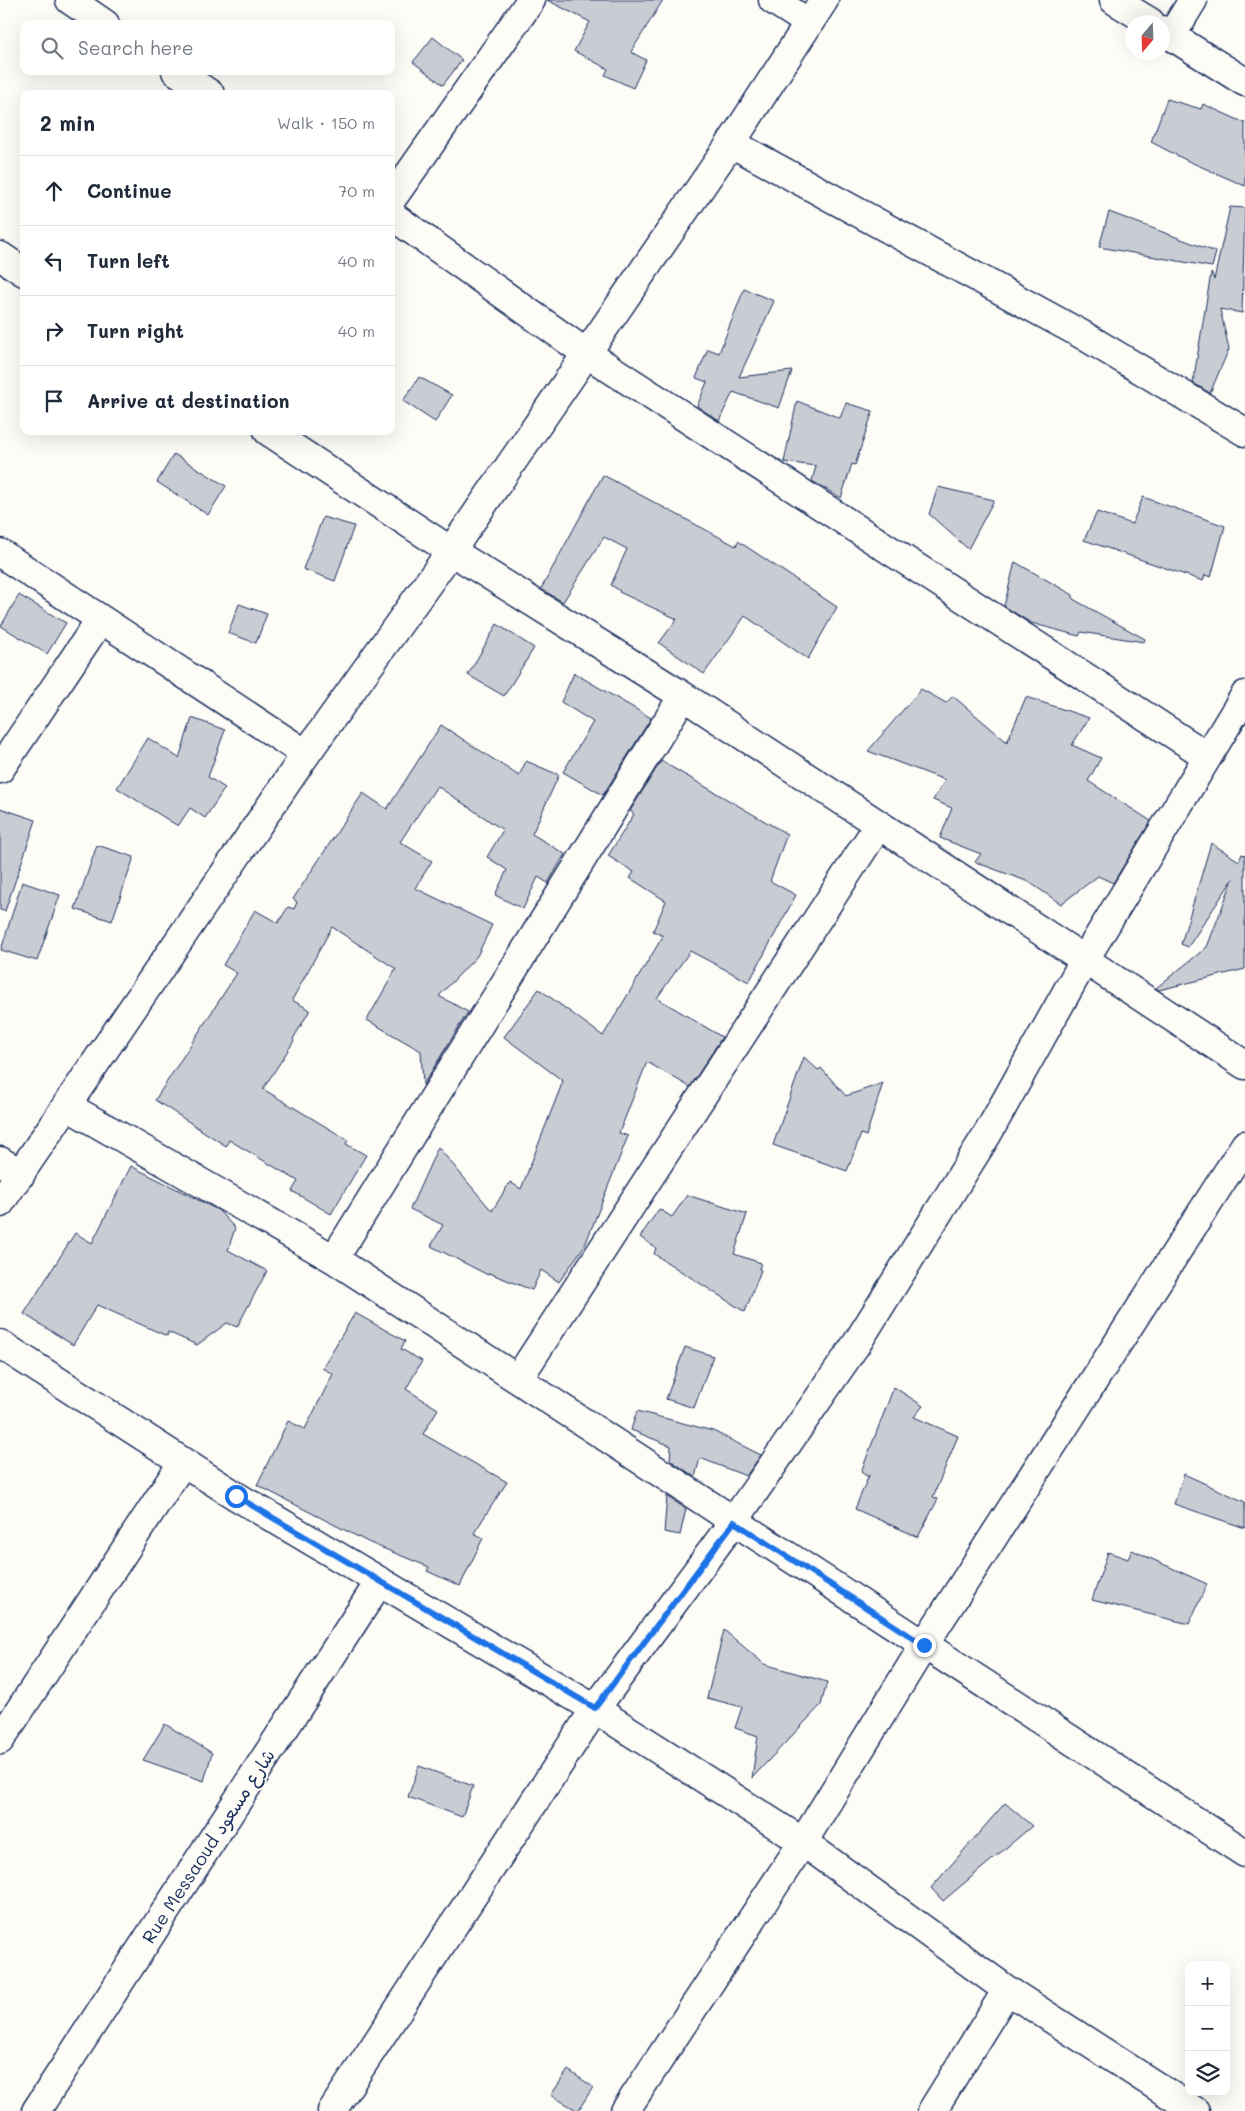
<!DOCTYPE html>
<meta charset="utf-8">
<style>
body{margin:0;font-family:Mali,"Playpen Sans Arabic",sans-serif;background:#f2f2f3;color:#1f2937}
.controls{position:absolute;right:15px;bottom:15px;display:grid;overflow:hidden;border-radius:10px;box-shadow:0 5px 20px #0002}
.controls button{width:45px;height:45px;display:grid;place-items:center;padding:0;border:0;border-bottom:1px solid #e0e1e3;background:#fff;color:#1f2937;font:25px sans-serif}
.compass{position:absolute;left:1125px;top:15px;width:45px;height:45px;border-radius:50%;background:#fff;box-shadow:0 5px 20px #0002;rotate:199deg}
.stop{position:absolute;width:15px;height:15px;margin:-11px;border:4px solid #1a73e8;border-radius:50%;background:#fff}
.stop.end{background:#1a73e8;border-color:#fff;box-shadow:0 1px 5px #0008}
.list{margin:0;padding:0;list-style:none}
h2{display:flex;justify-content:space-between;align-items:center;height:65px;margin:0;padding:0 20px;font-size:21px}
h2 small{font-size:16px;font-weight:400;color:#747a83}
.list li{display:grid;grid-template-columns:32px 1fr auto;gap:15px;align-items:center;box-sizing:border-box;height:70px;padding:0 20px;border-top:1px solid #e0e1e3}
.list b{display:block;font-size:19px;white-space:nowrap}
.list em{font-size:16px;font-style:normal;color:#747a83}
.icon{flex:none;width:28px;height:28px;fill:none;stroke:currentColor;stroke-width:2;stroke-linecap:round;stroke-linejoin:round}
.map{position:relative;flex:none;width:1245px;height:2111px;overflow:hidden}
.search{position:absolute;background:#fff;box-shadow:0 5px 20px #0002;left:20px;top:20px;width:375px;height:55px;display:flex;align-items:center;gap:12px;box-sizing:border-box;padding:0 18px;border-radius:10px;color:#747a83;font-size:19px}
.panel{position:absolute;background:#fff;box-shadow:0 5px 20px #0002;left:20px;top:90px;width:375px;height:345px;border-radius:10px}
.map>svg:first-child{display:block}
.building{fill:#c9ccd3;stroke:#1b2f5e}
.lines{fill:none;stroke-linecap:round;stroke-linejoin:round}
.minor-casing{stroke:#1b2f5e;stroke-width:31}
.major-casing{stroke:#1b2f5e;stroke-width:31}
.minor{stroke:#fdfcf7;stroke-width:28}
.major{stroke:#fdfcf7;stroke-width:28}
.route{stroke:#1a73e8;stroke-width:6}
.labels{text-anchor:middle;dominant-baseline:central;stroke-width:4;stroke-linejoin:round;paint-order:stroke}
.street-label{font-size:18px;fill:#1b2f5e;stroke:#fdfcf7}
</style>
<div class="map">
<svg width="1245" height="2111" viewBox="0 0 1245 2111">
<rect width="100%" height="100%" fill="#fdfcf7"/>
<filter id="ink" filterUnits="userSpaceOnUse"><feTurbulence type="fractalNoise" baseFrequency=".02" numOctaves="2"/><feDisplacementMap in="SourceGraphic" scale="10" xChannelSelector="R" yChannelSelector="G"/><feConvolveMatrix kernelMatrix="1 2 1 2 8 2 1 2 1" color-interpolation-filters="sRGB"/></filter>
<g filter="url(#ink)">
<path class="building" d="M547 0H663L631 52 646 60 633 88 605 75 608 69 574 51 590 22Z
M433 37 462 60 443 85 413 62Z
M1167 99 1201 109 1203 104 1245 123V186L1186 160 1151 142Z
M1230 207 1245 208 1242 313 1220 309 1229 349 1210 393 1193 383 1211 273H1212L1214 280Z
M1109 212 1216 252 1212 267 1099 247Z
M744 289 774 301 739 377 792 371 779 408 733 392 719 421 697 406 707 382 696 378 708 349 719 353Z
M419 377 452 395 435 422 403 401Z
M797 401 840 418 846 403 873 411 855 465 852 464 841 498 812 481 816 466 784 462Z
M174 454 226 486 208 515 157 482Z
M603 475 736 546 738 541 837 607 808 659 745 616 704 674 659 643 677 619 619 592 620 591 611 585 627 549 604 537 563 602 541 589Z
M938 487 994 500 968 549 929 514Z
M1143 497 1225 526 1211 577 1205 575 1203 581 1084 540 1097 512 1132 524Z
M323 517 354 526 335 581 303 569Z
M1015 562 1073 595V599L1145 639 1144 642 1081 632 1079 636 1031 623 1004 606Z
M19 595 66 623 47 654 1 626Z
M239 604 267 614 256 643 228 633Z
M497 624 534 648 504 696 468 675Z
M574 673 651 718 603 795 563 772 593 722 561 702Z
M921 689 946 703 953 696 1007 742 1026 697 1089 718 1072 745 1101 758 1088 781 1151 821 1113 883 1098 876 1061 904 1029 882 975 862 981 854 940 838 952 808 933 800 945 780 868 751Z
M192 718 225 730 208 777 225 788 205 818 190 808 178 826 117 788 148 738 179 758Z
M441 725 519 776 526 761 559 775 532 834 565 854 548 883 538 877 523 909 495 895 507 870 487 857 503 830 437 786 400 842 432 861 415 888 492 925 477 956 439 996 468 1012 423 1085 421 1051 367 1020 396 969 332 927 292 1000 310 1010 293 1039 294 1041 263 1089 348 1140 346 1144 366 1155 331 1214 292 1191 298 1181 229 1140 226 1146 155 1100 237 973 223 965 255 910 278 923 288 907 294 909 297 902 293 899 363 793 387 809Z
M661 761 787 834 770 881 796 895 749 982 690 951 657 998 722 1037 690 1087 647 1062 619 1133 628 1136 585 1245 559 1282 541 1270 532 1290 489 1273 488 1275 431 1246 443 1225 410 1209 438 1147 492 1211 510 1182 521 1189 563 1081 504 1037 539 989 603 1036 663 936 653 931 666 901 630 878 634 872 608 856 634 814 630 811Z
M0 808 36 820 5 911 0 910Z
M1211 843 1239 861 1242 854 1245 855V969L1159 990 1156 988 1207 947 1233 879 1188 947 1181 944Z
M97 845 134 857 112 921 75 909Z
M22 882 60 895 37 961 1 950Z
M804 1057 818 1070 821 1068 846 1096 883 1083 866 1136 861 1134 847 1171 773 1145Z
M131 1166 218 1210 235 1228 228 1250 267 1271 237 1327 227 1323 197 1345 168 1332 167 1336 97 1305 73 1345 24 1314 75 1233 92 1243Z
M687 1195 747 1214 734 1254 761 1263 759 1269 761 1270 745 1312 654 1254 656 1248 640 1237 659 1209 672 1217Z
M355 1313 405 1341 401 1349 422 1361 406 1389 438 1409 423 1434 507 1482 474 1533 483 1538 460 1586 427 1571 429 1567 370 1543 257 1485 288 1421 305 1429 333 1374 322 1368Z
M685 1347 713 1356 694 1408 666 1399Z
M894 1387 923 1406 914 1417 958 1436 933 1497 938 1499 918 1537 855 1509 869 1475 868 1477 861 1472Z
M637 1411 713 1431 761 1455 746 1476 700 1458 695 1477 670 1460 671 1446 631 1430Z
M1184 1474 1245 1502V1528L1174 1504Z
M667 1496 686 1509 680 1535 664 1532Z
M1132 1550 1207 1584 1189 1624 1092 1600 1108 1552 1128 1559Z
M724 1630 764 1664 827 1682 821 1705 752 1778 758 1736 735 1728 742 1707 707 1698Z
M165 1724 212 1753 204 1781 143 1760Z
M419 1766 473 1786 462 1817 408 1797Z
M1005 1803 1032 1826 943 1901 931 1888Z
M568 2070 593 2087 578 2111 551 2095Z"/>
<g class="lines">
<defs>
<path id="minor" d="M70 0 105 24
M773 0 809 23
M1114 0 1150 22
M1162 30 1245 82
M1171 36 1193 0
M176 71 210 94
M731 143 1081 334 1245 432
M391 200 531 0
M391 215 586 353 1207 756
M0 256 24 272
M268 431 451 551 683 696 1245 1065
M0 553 306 754
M0 769 100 620
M67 1106 334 1259 734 1521 1245 1853
M0 1161 21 1174
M334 1259 683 696
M0 1344 236 1496 595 1709 803 1842 1007 1990 1195 2111
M518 1379 878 826
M0 1740 183 1462
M36 2111 380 1581
M332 2111 595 1709 734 1521 857 1343 988 1133 1085 959 1245 695
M625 2111 803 1842 924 1645 1245 1145
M932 2111 1007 1990"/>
<path id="major" d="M0 1203 306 754 451 551 731 143 824 0"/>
</defs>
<use href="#minor" class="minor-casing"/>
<use href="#major" class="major-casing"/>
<use href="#minor" class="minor"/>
<use href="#major" class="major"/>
</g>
</g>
<g class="lines" filter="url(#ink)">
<path class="route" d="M236 1496 595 1708 734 1522 924 1645"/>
</g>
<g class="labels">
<g class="street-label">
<text transform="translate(208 1846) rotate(-57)">Rue Messaoud شارع مسعود</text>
</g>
</g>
</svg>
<div class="controls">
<button>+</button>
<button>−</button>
<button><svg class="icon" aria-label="layers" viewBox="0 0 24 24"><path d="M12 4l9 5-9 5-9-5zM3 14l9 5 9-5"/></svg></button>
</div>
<svg class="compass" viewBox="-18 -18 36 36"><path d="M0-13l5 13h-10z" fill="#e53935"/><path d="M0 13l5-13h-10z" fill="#747a83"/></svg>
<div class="stop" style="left:236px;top:1496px"></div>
<div class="stop end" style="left:924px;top:1645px"></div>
<div class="search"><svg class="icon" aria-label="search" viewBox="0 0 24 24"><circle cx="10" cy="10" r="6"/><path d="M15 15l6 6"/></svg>Search here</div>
<section class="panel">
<h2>2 min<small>Walk · 150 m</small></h2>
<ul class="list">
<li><svg class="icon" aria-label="ahead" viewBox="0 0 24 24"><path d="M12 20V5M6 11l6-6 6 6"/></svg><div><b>Continue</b></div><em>70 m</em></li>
<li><svg class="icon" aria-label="left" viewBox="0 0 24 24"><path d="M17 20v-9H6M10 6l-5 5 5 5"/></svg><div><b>Turn left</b></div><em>40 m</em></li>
<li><svg class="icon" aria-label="right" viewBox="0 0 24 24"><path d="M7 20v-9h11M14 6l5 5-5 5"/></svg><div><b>Turn right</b></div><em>40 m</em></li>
<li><svg class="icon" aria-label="arrive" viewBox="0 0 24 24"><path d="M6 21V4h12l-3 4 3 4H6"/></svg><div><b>Arrive at destination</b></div></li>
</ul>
</section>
</div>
